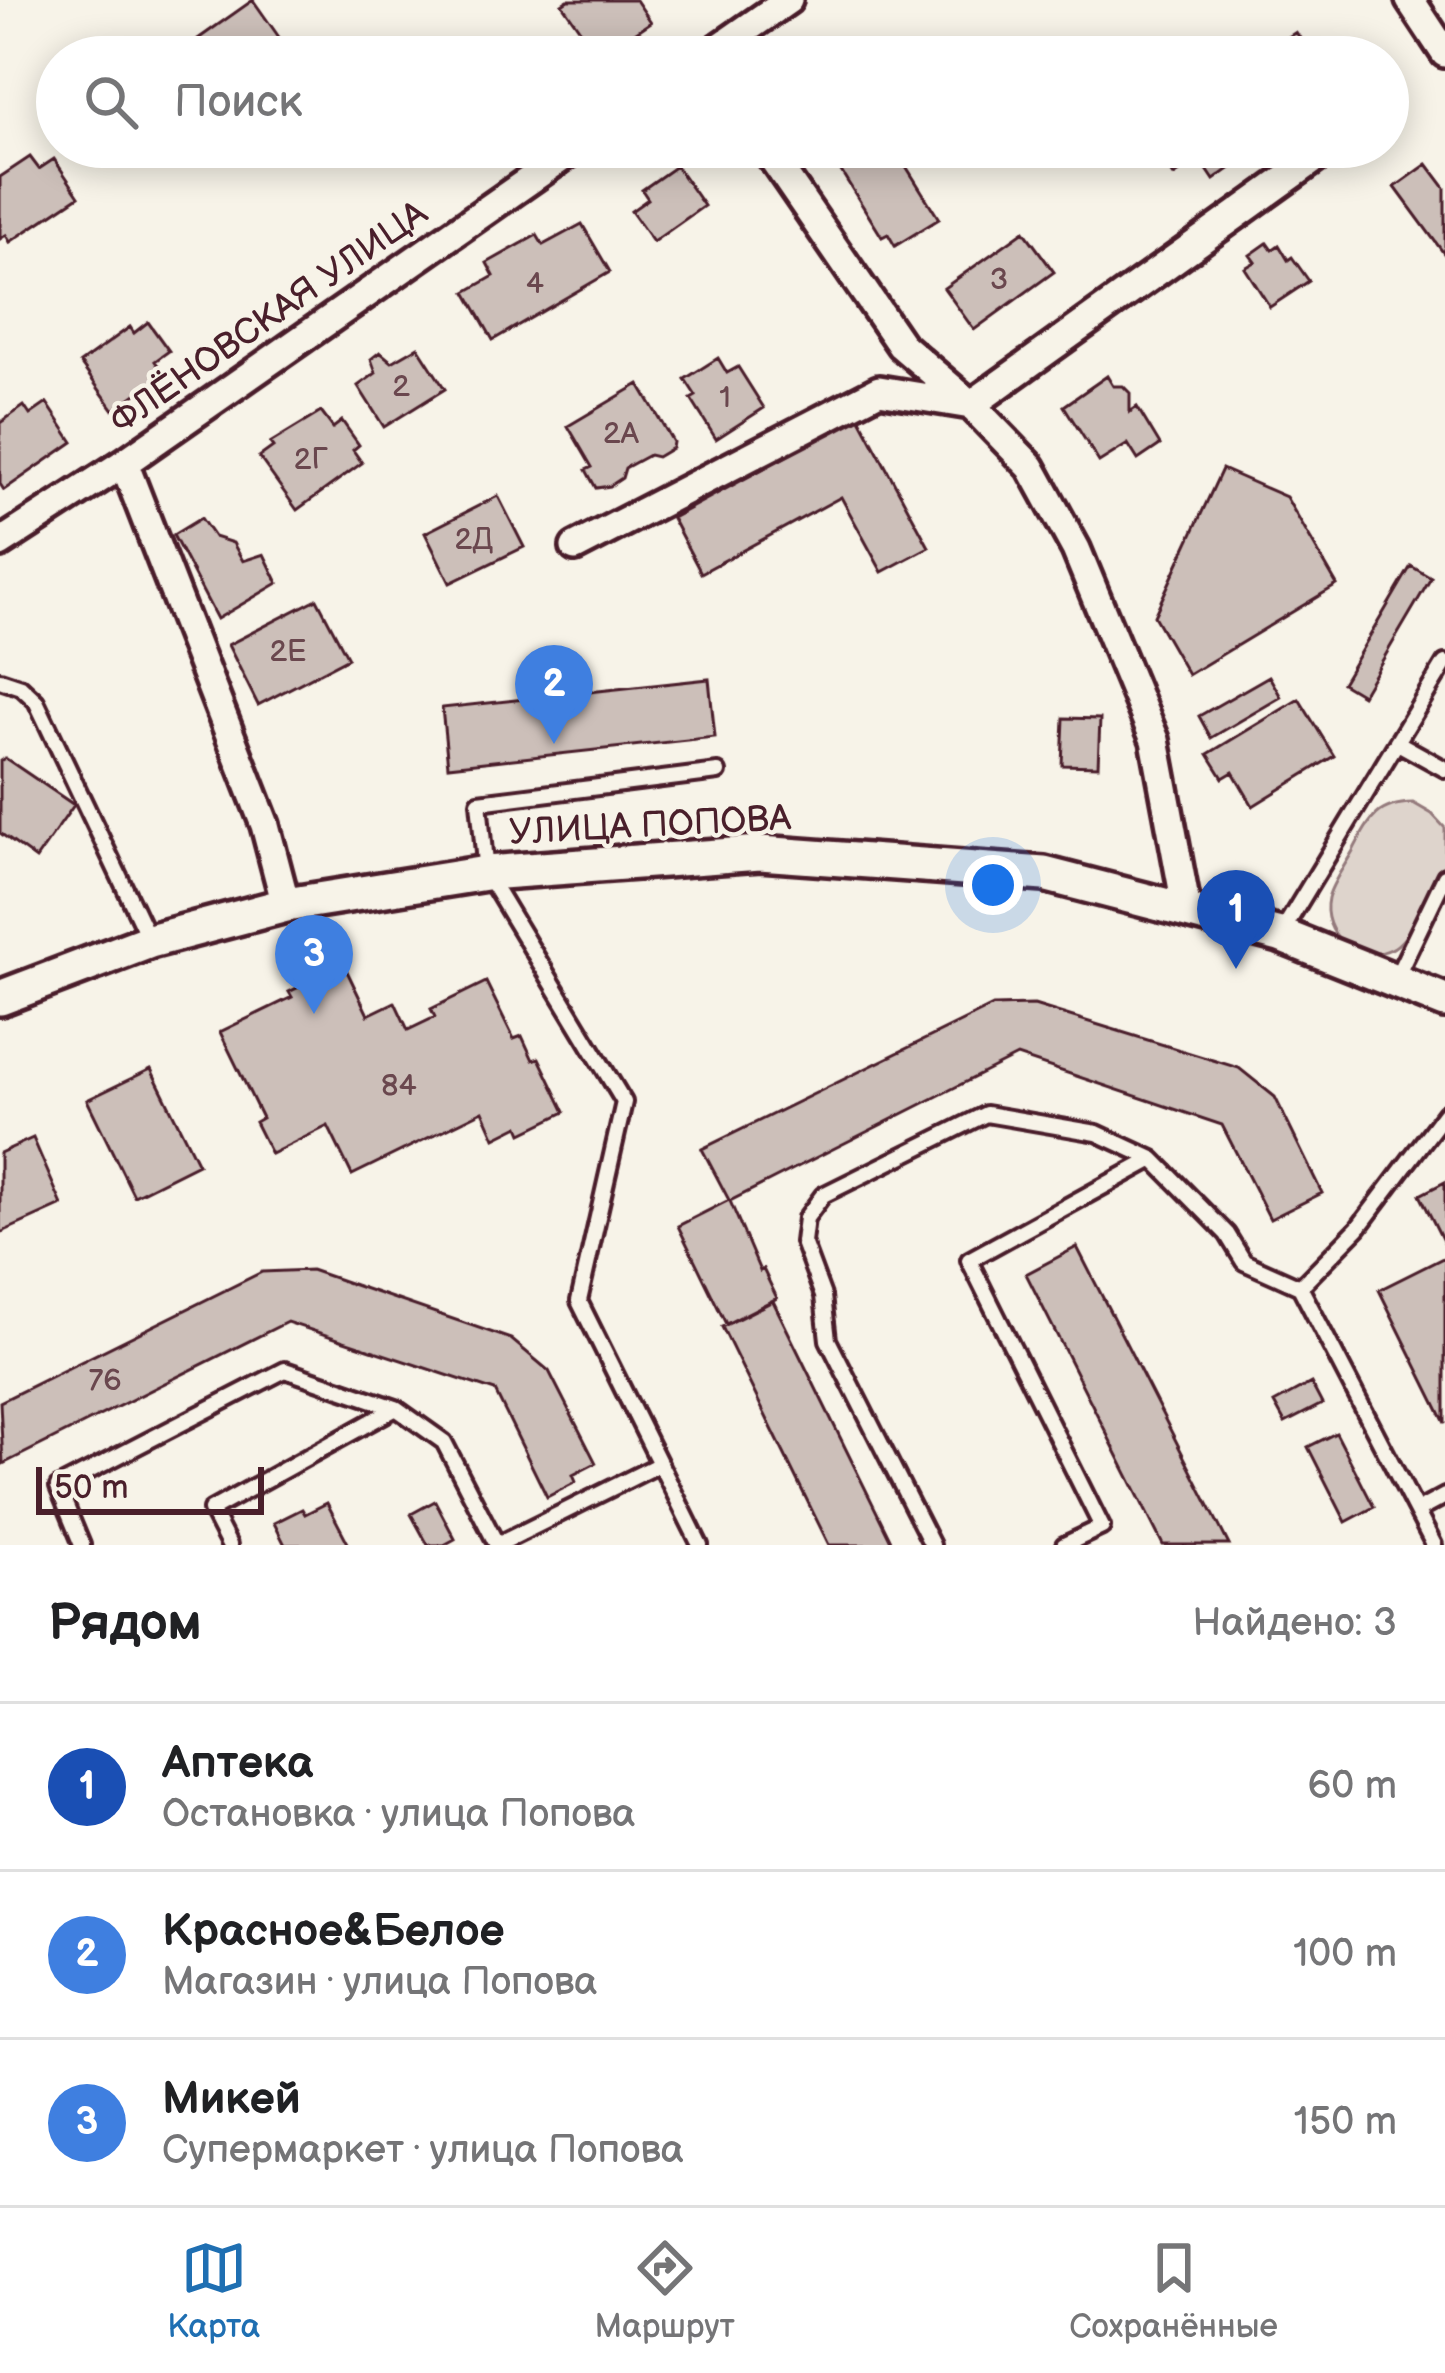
<!DOCTYPE html>
<html lang="ru">
<meta charset="utf-8">
<style>
body{margin:0;font-family:"Balsamiq Sans",sans-serif;background:#f6f6f6;color:#202124}
.scale{position:absolute;left:36px;bottom:30px;width:228px;box-sizing:border-box;padding-left:12px;border:6px solid #4a1f2b;border-top:0;font-size:33px;line-height:42px;white-space:nowrap;color:#4a1f2b;-webkit-text-stroke:9px #f7f3e8;paint-order:stroke}
.you{position:absolute;left:993px;top:885px;width:42px;height:42px;margin:-30px;border:9px solid #fff;border-radius:50%;background:#1a73e8;box-shadow:0 0 0 18px #1a73e833}
.badge{display:grid;place-items:center;width:78px;height:78px;border-radius:50%;background:#1f6fb2;color:#fff;font-size:39px;font-weight:700}
.pin{position:absolute;translate:-50% -99px;filter:drop-shadow(0 3px 6px #0008)}
.pin::after{content:'';position:absolute;top:63px;width:42px;height:36px;background:inherit;clip-path:polygon(0 0,100% 0,50% 100%)}
.list{margin:0;padding:0;list-style:none}
h2{display:flex;justify-content:space-between;align-items:center;height:156px;margin:0;padding:0 48px;font-size:51px}
h2 small{font-size:39px;font-weight:400;color:#757577}
.list li{display:grid;grid-template-columns:78px 1fr auto;gap:36px;align-items:center;box-sizing:border-box;height:168px;padding:0 48px;border-top:3px solid #e0e0e0}
.list b{display:block;font-size:45px;white-space:nowrap}
.list p{margin:0;font-size:39px;white-space:nowrap;color:#757577}
.list em{font-size:39px;font-style:normal;color:#757577}
.icon{flex:none;width:66px;height:66px;fill:none;stroke:currentColor;stroke-width:2;stroke-linecap:round;stroke-linejoin:round}
.map{position:relative;flex:none;width:1445px;height:1545px;overflow:hidden}
.search{position:absolute;background:#fff;box-shadow:0 6px 30px #0003;left:36px;right:36px;top:36px;height:132px;display:flex;align-items:center;gap:30px;box-sizing:border-box;padding:0 42px;border-radius:66px;color:#757577;font-size:45px}
.sheet{height:660px;background:#fff}
nav{display:flex;justify-content:space-around;align-items:center;box-sizing:border-box;height:168px;border-top:3px solid #e0e0e0;background:#fff;font-size:33px;color:#757577}
nav a{display:grid;justify-items:center;gap:6px}
nav .on{color:#1f6fb2}
.map>svg:first-child{display:block}
.green{fill:#ded4cc;stroke:#947a7c;stroke-width:3}
.building{fill:#ccbfb9;stroke:#4a1f2b;stroke-width:3}
.lines{fill:none;stroke-linecap:round;stroke-linejoin:round}
.service-casing{stroke:#4a1f2b;stroke-width:22}
.minor-casing{stroke:#4a1f2b;stroke-width:36}
.tertiary-casing{stroke:#4a1f2b;stroke-width:42}
.service{stroke:#f7f3e8;stroke-width:14}
.minor{stroke:#f7f3e8;stroke-width:27}
.tertiary{stroke:#f7f3e8;stroke-width:33}
.labels{text-anchor:middle;dominant-baseline:central;stroke-width:9;stroke-linejoin:round;paint-order:stroke}
.number-label{font-size:30px;fill:#6a474e}
.street-label{font-size:36px;fill:#4a1f2b;stroke:#f7f3e8}
</style>
<div class="map">
<svg width="1445" height="1545" viewBox="0 0 1445 1545">
<rect width="100%" height="100%" fill="#f7f3e8"/>
<filter id="ink" filterUnits="userSpaceOnUse"><feTurbulence type="fractalNoise" baseFrequency=".00833" numOctaves="2"/><feDisplacementMap in="SourceGraphic" scale="24" xChannelSelector="R" yChannelSelector="G"/><feConvolveMatrix kernelMatrix="1 2 1 2 8 2 1 2 1" color-interpolation-filters="sRGB"/></filter>
<g filter="url(#ink)">
<path class="green" d="M1413 803 1432 814 1445 828C1445 839 1445 854 1445 865 1441 884 1408 942 1391 949 1357 965 1320 934 1328 898 1332 882 1346 864 1354 849 1370 819 1377 804 1413 803Z"/>
<path class="building" d="M253 0 288 50 277 57H210L198 39Z
M568 0H636L651 22 599 57 562 4Z
M1296 32 1307 49 1313 46 1320 57H1257Z
M527 33 544 57H495Z
M826 147H894L939 219 895 246 888 234 882 237Z
M1154 147H1227L1238 163 1214 180 1200 159 1174 176Z
M30 157 39 169 54 159 79 196 10 242 6 235 0 239V177Z
M1427 164 1445 188V255L1395 187Z
M676 166 704 206 653 242 631 211 648 199 642 190Z
M582 224 610 272 493 340 466 292 494 276 487 263 537 235 543 245Z
M1024 231 1054 272 974 330 944 288Z
M1267 243 1272 250 1279 245 1288 260 1292 257 1309 281 1270 307 1245 268 1255 262 1250 255Z
M148 322 169 351 155 361 164 374 114 410 80 363 130 327 134 333Z
M418 347 445 389 384 427 358 386 376 373 371 359 380 352 392 362Z
M718 358 727 373 738 367 764 408 716 439 691 399 696 396 685 379Z
M1107 376 1113 386H1123L1130 393V412L1137 407 1160 445 1138 460 1128 444 1099 462 1064 406Z
M639 384 673 442 672 448 657 457 649 455 625 468 622 478 610 486 596 488 586 470 592 467 568 426Z
M47 403 73 442 4 490 0 484V423L24 406 30 415Z
M321 412 333 428 342 421 359 445 353 450 362 463 297 510 259 457 273 447 270 443Z
M859 417 929 547 882 572 841 497 701 573 672 518Z
M1222 469 1286 497 1337 585 1188 675 1154 616Z
M498 496 524 547 450 583 425 533Z
M201 518 214 537 233 543 243 561 264 554 278 583 217 619 173 535Z
M1411 566 1431 578 1362 695 1342 683Z
M317 599 348 658 258 705 228 645Z
M1269 676 1281 697 1211 738 1199 716Z
M709 679 715 737 448 766 442 708Z
M1299 699 1334 756 1253 806 1233 772 1223 778 1208 754Z
M1064 718 1100 719 1098 766 1062 765Z
M5 758 74 805 36 859 0 833V761Z
M344 965 368 1015 395 1002 408 1030 435 1017 431 1009 486 982 514 1039 522 1036 533 1060 539 1058 565 1112 522 1133 519 1126 495 1138 483 1111 352 1175 328 1126 271 1154 255 1122 262 1118 220 1032 292 997 289 992Z
M1034 1005 1239 1068 1275 1097 1322 1193 1270 1219 1222 1125 1017 1056 730 1201 760 1271 763 1269 777 1298 726 1324 678 1226 729 1200 702 1149 993 1006Z
M151 1069 198 1164 134 1196 87 1100Z
M33 1138 62 1205 0 1233V1153Z
M1445 1182V1245L1420 1195Z
M1077 1247 1229 1545H1163L1026 1274Z
M1445 1257V1423L1379 1290Z
M311 1270 511 1339 549 1371 596 1463 573 1475 576 1482 547 1497 495 1391 287 1322 3 1464 0 1402 262 1272Z
M773 1301 893 1545H829L722 1327Z
M1311 1383 1322 1404 1285 1423 1274 1403Z
M1336 1433 1374 1507 1346 1522 1308 1447Z
M435 1501 455 1539 444 1545H428L411 1514Z
M327 1503 349 1545H285L274 1523 302 1509 305 1514Z"/>
<g class="lines">
<defs>
<path id="service" d="M0 680 21 687 36 701 150 941
M1398 743 1445 769
M1280 935 1445 663
M1395 980 1445 876
M1300 1287 1434 1545
M660 1464 700 1545
M1417 1511 1445 1496
M82 1545 58 1487 285 1370 396 1408 444 1442 497 1545 660 1464 579 1301 624 1102 486 873 479 802 718 772
M229 1545 211 1510 396 1408
M932 1545 828 1340 823 1296 803 1242 806 1218 823 1195 986 1114 1097 1133 1153 1159 1227 1234 1244 1262 1300 1287 1358 1228 1445 1113
M1064 1545 1102 1527 969 1260 1153 1159"/>
<path id="minor" d="M1410 0 1445 53
M706 57 788 0
M765 147 901 345 971 405 1031 467 1076 549 1155 740 1187 911
M124 463 265 825 286 905
M0 543 124 463 577 147
M575 547 879 390 971 405 1331 147"/>
<path id="tertiary" d="M0 998 150 941 286 905 486 873 760 853 1044 874 1280 935 1445 1001"/>
</defs>
<use href="#service" class="service-casing"/>
<use href="#minor" class="minor-casing"/>
<use href="#tertiary" class="tertiary-casing"/>
<use href="#service" class="service"/>
<use href="#minor" class="minor"/>
<use href="#tertiary" class="tertiary"/>
</g>
</g>
<g class="labels">
<g class="number-label">
<text x="999" y="280">3</text>
<text x="535" y="284">4</text>
<text x="401" y="387">2</text>
<text x="725" y="398">1</text>
<text x="621" y="434">2А</text>
<text x="311" y="460">2Г</text>
<text x="474" y="540">2Д</text>
<text x="288" y="652">2Е</text>
<text x="399" y="1086">84</text>
<text x="105" y="1381">76</text>
</g>
<g class="street-label">
<text transform="translate(269 318) rotate(-35)">ФЛЁНОВСКАЯ УЛИЦА</text>
<text transform="translate(650 826) rotate(-3)">УЛИЦА ПОПОВА</text>
</g>
</g>
</svg>
<div class="scale">50 m</div>
<div class="you"></div>
<div class="pin badge" style="left:1236px;top:969px;background:#1a4fb4">1</div>
<div class="pin badge" style="left:554px;top:744px;background:#3f7fe0">2</div>
<div class="pin badge" style="left:314px;top:1014px;background:#3f7fe0">3</div>
<div class="search"><svg class="icon" aria-label="search" viewBox="0 0 24 24"><circle cx="10" cy="10" r="6"/><path d="M15 15l6 6"/></svg>Поиск</div>
</div>
<section class="sheet">
<h2>Рядом<small>Найдено: 3</small></h2>
<ul class="list">
<li><span class="badge" style="background:#1a4fb4">1</span><div><b>Аптека</b><p>Остановка · улица Попова</p></div><em>60 m</em></li>
<li><span class="badge" style="background:#3f7fe0">2</span><div><b>Красное&amp;Белое</b><p>Магазин · улица Попова</p></div><em>100 m</em></li>
<li><span class="badge" style="background:#3f7fe0">3</span><div><b>Микей</b><p>Супермаркет · улица Попова</p></div><em>150 m</em></li>
</ul>
</section>
<nav>
<a class="on"><svg class="icon" aria-label="map" viewBox="0 0 24 24"><path d="M3 6l6-2 6 2 6-2v14l-6 2-6-2-6 2zM9 4v14M15 6v14"/></svg>Карта</a>
<a><svg class="icon" aria-label="directions" viewBox="0 0 24 24"><path d="M12 3l9 9-9 9-9-9zM9 14v-3h6M13 9l2 2-2 2"/></svg>Маршрут</a>
<a><svg class="icon" aria-label="saved" viewBox="0 0 24 24"><path d="M7 4h10v16l-5-4-5 4z"/></svg>Сохранённые</a>
</nav>
